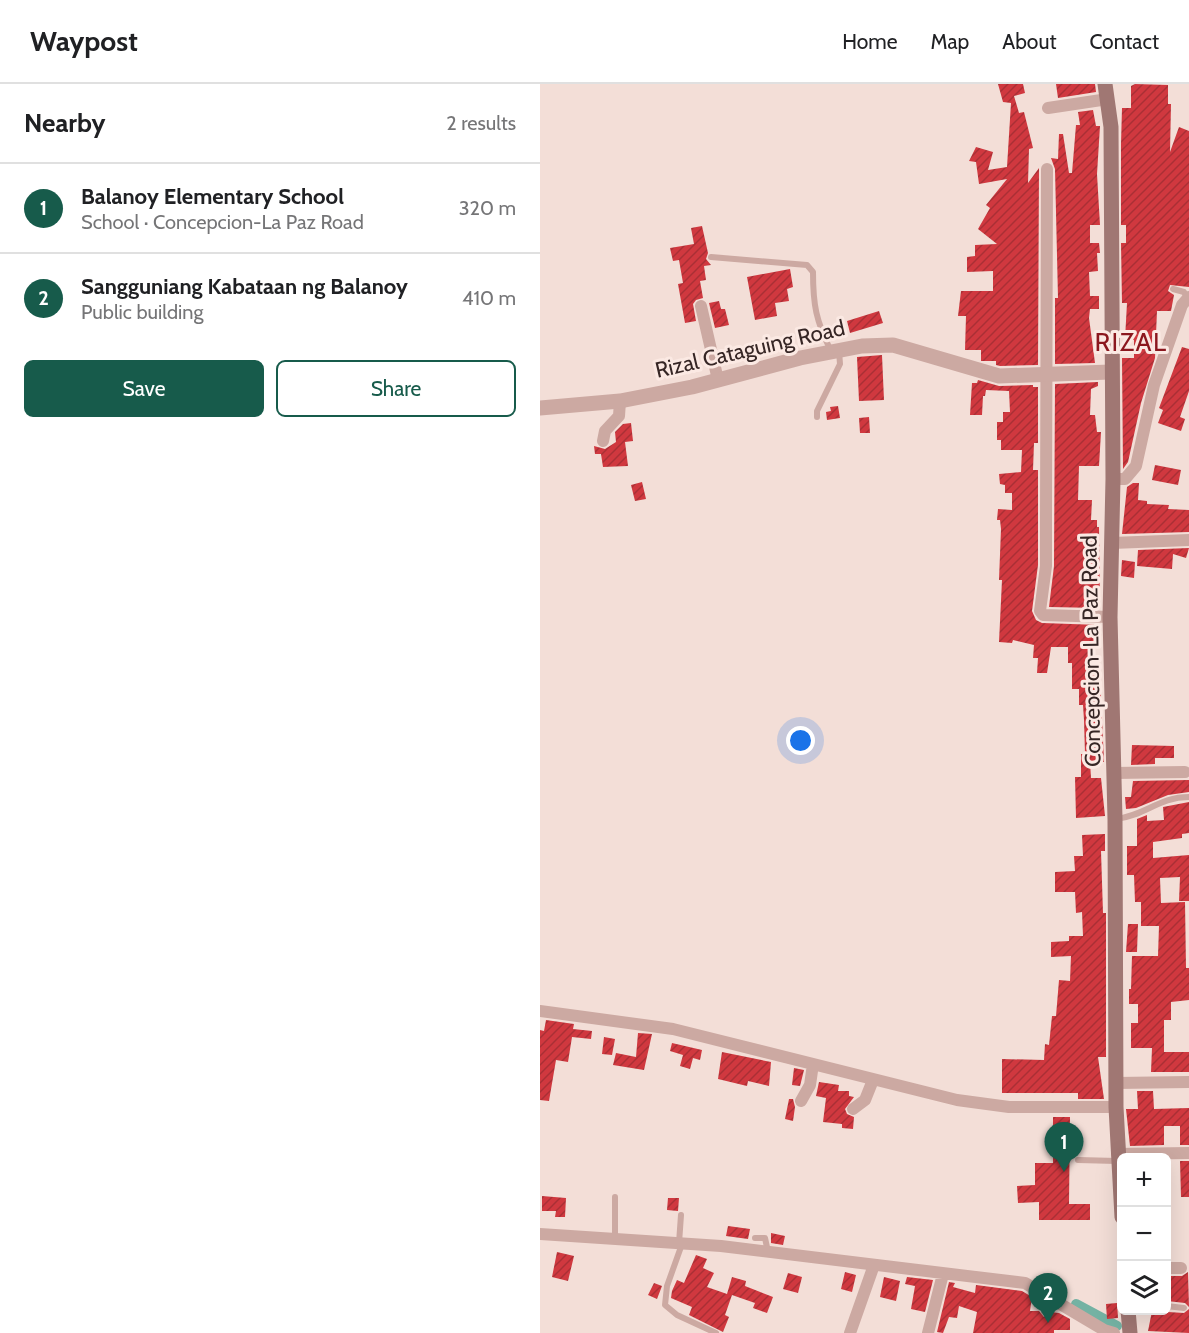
<!DOCTYPE html>
<meta charset="utf-8">
<style>
body{margin:0;font-family:Cabin,sans-serif;background:#f6f6f6;color:#202124}
.controls{position:absolute;right:18px;bottom:18px;display:grid;overflow:hidden;border-radius:9px;box-shadow:0 6px 24px #0002}
.controls button{width:54px;height:54px;display:grid;place-items:center;padding:0;border:0;border-bottom:2px solid #e0e0e0;background:#fff;color:#202124;font:30px sans-serif}
.you{position:absolute;left:261px;top:657px;width:21px;height:21px;margin:-15px;border:4px solid #fff;border-radius:50%;background:#1a73e8;box-shadow:0 0 0 9px #1a73e833}
.badge{display:grid;place-items:center;width:39px;height:39px;border-radius:50%;background:#175b4b;color:#fff;font-size:20px;font-weight:700}
.pin{position:absolute;translate:-50% -50px;filter:drop-shadow(0 2px 3px #0008)}
.pin::after{content:'';position:absolute;top:32px;width:21px;height:18px;background:inherit;clip-path:polygon(0 0,100% 0,50% 100%)}
.list{margin:0;padding:0;list-style:none}
h2{display:flex;justify-content:space-between;align-items:center;height:78px;margin:0;padding:0 24px;font-size:26px}
h2 small{font-size:20px;font-weight:400;color:#757577}
.list li{display:grid;grid-template-columns:39px 1fr auto;gap:18px;align-items:center;box-sizing:border-box;height:90px;padding:0 24px;border-top:2px solid #e0e0e0}
.list b{display:block;font-size:22px;white-space:nowrap}
.list p{margin:0;font-size:20px;white-space:nowrap;color:#757577}
.list em{font-size:20px;font-style:normal;color:#757577}
.actions{display:flex;gap:12px;padding:18px 24px}
.actions a{flex:1;padding:14px 0;border:2px solid #175b4b;border-radius:9px;text-align:center;font-size:21px;color:#175b4b}
.actions .main{background:#175b4b;color:#fff}
.icon{flex:none;width:33px;height:33px;fill:none;stroke:currentColor;stroke-width:2;stroke-linecap:round;stroke-linejoin:round}
.map{position:relative;flex:none;width:649px;height:1249px;overflow:hidden}
header{display:flex;align-items:center;gap:36px;box-sizing:border-box;height:84px;padding:0 30px;background:#fff;border-bottom:2px solid #e0e0e0}
header strong{font-size:28px}
nav{display:flex;gap:33px;margin-inline-start:auto;font-size:21px}
main{display:flex}
aside{flex:1;background:#fff}
.map>svg:first-child{display:block}
.lines{fill:none;stroke-linecap:round;stroke-linejoin:round}
.canal{stroke:#74b2a3;stroke-width:10}
.building{fill:url(#building-hatch)}
.service{stroke:#cca9a2;stroke-width:6}
.minor{stroke:#cca9a2;stroke-width:12}
.tertiary{stroke:#cca9a2;stroke-width:15}
.secondary{stroke:#a07773;stroke-width:15}
.labels{text-anchor:middle;dominant-baseline:central;stroke-width:6;stroke-linejoin:round;paint-order:stroke}
.street-label{font-size:22px;fill:#362625;stroke:#fbe9e3}
.quarter-label{font-size:26px;letter-spacing:1.5px;fill:#8b171e;stroke:#fbe9e3}
</style>
<header>
<strong>Waypost</strong>
<nav><a>Home</a><a>Map</a><a>About</a><a>Contact</a></nav>
</header>
<main>
<aside>
<h2>Nearby<small>2 results</small></h2>
<ul class="list">
<li><span class="badge">1</span><div><b>Balanoy Elementary School</b><p>School · Concepcion-La Paz Road</p></div><em>320 m</em></li>
<li><span class="badge">2</span><div><b>Sangguniang Kabataan ng Balanoy</b><p>Public building</p></div><em>410 m</em></li>
</ul>
<div class="actions"><a class="main">Save</a><a>Share</a></div>
</aside>
<div class="map">
<svg width="649" height="1249" viewBox="0 0 649 1249">
<defs>
<pattern id="building-hatch" width="6" height="6" patternUnits="userSpaceOnUse" patternTransform="scale(1.5)"><rect width="6" height="6" fill="#d0383f"/><path d="M-1 1l2-2M0 6l6-6M5 7l2-2" fill="none" stroke="#aa2f35"/></pattern>
</defs>
<rect width="100%" height="100%" fill="#f3ded7"/>
<g class="lines">
<path class="canal" d="M536 1220 577 1242"/>
</g>
<path class="building" d="M458 0H483L485 9 474 12 479 29 484 28 493 64 489 65 488 99 499 84 498 281 460 282 456 281V277H441V266H425L426 232H418L421 207H453V187L427 188V173L435 172V161L457 160 438 145 450 124 446 121 467 95 439 100 436 78 429 77 436 63 453 68 448 86 467 83 471 19 463 18Z
M516 0H555L556 8 518 14Z
M595 0 628 1V20H631L630 68 639 43 649 47V203L630 201 628 207 634 211 631 227H617L615 274 601 319 588 378 583 385 582 274H594V256L585 255 587 219H582L581 159H586V141H581V60L582 24H591V2Z
M553 26 556 42H560L557 90 560 141H550V159H559L560 169H557L558 187 549 188 550 212H559V225H550L549 234 555 279 515 280V214H518L515 85 511 74 518 75 519 50H523L529 89H532L536 41H540L538 28Z
M162 142 168 169 166 175 171 181 164 182 166 196 160 197 163 214 156 216 153 220 156 237 145 239 138 200 143 199 139 176 133 177 130 164 154 160 151 144Z
M250 185 253 203 247 205 249 217 235 219 237 232 215 236 207 193Z
M179 217 181 225H185L189 241 175 244 169 219Z
M339 227 343 239 310 249 307 237Z
M642 263 649 265V307L640 333 645 335 641 347 618 339 623 326 619 324Z
M342 271 344 316 319 317 317 273Z
M153 276 155 286 143 288 141 278Z
M438 296 459 302 493 301V303H498V359H494L493 386H498V481L492 527 496 536 502 539 560 541 555 565H549V591H560L564 678H550L551 694H561L565 732 536 734 535 693H541V670H545L544 636 543 621H539V605H532V579H528V563H511L507 589H497L498 574H493L494 561 473 556 472 559 459 558 462 496H459L461 445 460 436H457L458 425 472 426V409H465V401L460 400 459 390 481 388 482 366H461V356H457V338H463V328H470L469 307 446 306 445 312H443L442 331H430L432 299H437Z
M558 298V302L551 305 550 331H555L557 348H561L559 382H539L538 416H552L551 436H557V443H559L560 524 509 523 514 482 515 300Z
M298 322 300 334 287 336 286 328 291 327 290 323Z
M329 333 330 349H320L319 334Z
M91 339 93 357 85 358 88 382 63 383 61 370H55L54 362 65 365 76 358 75 348 83 340Z
M615 381 641 386 638 401 612 396Z
M102 398 106 415 95 417 91 401Z
M593 399H599L598 416 607 417V420L629 421 628 425 649 426V448L582 450 587 403Z
M649 464 646 474 633 470 632 485 597 482 598 466Z
M582 476 595 478 594 494 581 492Z
M592 661 634 662V674H615V680L591 681Z
M649 696V708L628 711 596 724 586 725 585 713H591L593 697Z
M649 718V749L642 750V754L613 758V774L649 771V817H639L640 793 620 794 621 819 645 818 646 884H649V916L631 918V936H624V968H649V988H611L612 964H591V939H598V920H589V905H591L592 872H618L619 842H601V818H595L594 791H587V762H597V735L607 731V737L624 736 623 723Z
M565 750V767H561L563 829H566V973H558L564 1015H538V1009H462V975L504 976 505 960 509 961 512 932H516L519 896 530 897 531 872 511 873V858L529 857V852H543L542 828 536 829 535 808H515V788L535 787 534 772H543L542 751Z
M588 840H598L597 868H586Z
M6 936 34 940 33 945 52 947 51 955 32 953 28 978 16 976 9 1017 0 1016V946L4 947Z
M98 949 112 950 104 986 73 981 76 969 96 973Z
M64 953 75 955 72 971 62 970Z
M132 959 162 966 160 976 153 974 150 985 140 982 143 971 130 967Z
M182 968 231 978 229 1002 208 997 207 1002 178 995Z
M254 984 264 986 260 1002 252 1001Z
M279 998 299 1001 298 1007H309V1012L314 1013 305 1025 307 1030 314 1033 313 1045 302 1044V1040L283 1038 286 1014 276 1012Z
M597 1007H613L614 1025 649 1024V1061H640V1042H624V1061L590 1062 586 1025H598Z
M249 1015H253L255 1023 253 1037 245 1035Z
M513 1033H530L529 1120H550V1136H499V1118L478 1119 477 1102 495 1101V1079H513Z
M640 1077H649V1113H641Z
M2 1112 26 1114 25 1133H15L16 1127H2Z
M128 1114H139L138 1127 127 1126Z
M188 1142 210 1145 208 1155 186 1152Z
M231 1149 245 1152 243 1161 231 1159Z
M17 1168 34 1172 28 1197 12 1193Z
M156 1171 167 1175 163 1184 174 1189 167 1203 187 1210 192 1193 206 1197 205 1202 233 1213 227 1229 213 1224 215 1219 192 1211 185 1231 189 1233 183 1248 149 1231 152 1223 131 1214 132 1207 137 1196 144 1199Z
M305 1188 316 1191 312 1208 301 1205Z
M648 1188 649 1223 645 1219 627 1217V1192H642Z
M248 1189 262 1193 258 1209 243 1205Z
M344 1193 360 1197 356 1217 340 1213Z
M367 1193 393 1196 385 1228 371 1225 375 1202 365 1200Z
M409 1198 415 1199 413 1203 435 1209 436 1201 482 1207 492 1213 490 1227H499L504 1233 510 1228 519 1229 530 1235V1246H514V1249H433L437 1228 419 1222 417 1234 409 1233 403 1249 397 1248Z
M114 1199 122 1202 117 1215 108 1211Z
M577 1219 578 1234 567 1235 566 1220Z
M649 1225V1249L608 1247 612 1227 644 1229Z"/>
<g class="lines">
<path class="service" d="M171 173 267 181 273 188C273 221 276 237 291 267
M633 205 644 208 647 214
M277 333V327L300 280 299 267
M576 735C607 731 618 713 649 713
M538 1076 577 1077
M75 1154V1113
M215 1154H225L228 1168
M139 1159 141 1131
M142 1160 127 1202 125 1221 137 1231 176 1249
M626 1222 644 1224
M504 1228 511 1213"/>
<path class="minor" d="M508 24 568 15
M507 85 506 435V482L500 527 503 531 570 533
M161 222 178 296
M63 357 65 347 79 332 80 317
M573 395H585L596 382 614 301 642 221 649 213
M572 459 649 456
M574 689 645 688
M0 927 133 945 417 1016 469 1023H576
M576 999 649 998
M261 1017 270 1001 273 980
M313 1025 325 1016 333 996
M577 1070 649 1069
M0 1150 181 1162 485 1199 564 1246 574 1249
M626 1184H641
M310 1249 334 1181
M388 1249 403 1190"/>
<path class="tertiary" d="M0 324 80 317 152 303 260 274 322 262 353 261 459 292 570 288"/>
<path class="secondary" d="M565 0 571 43 573 395 570 533 575 735 576 1023 582 1133
M588 1226 590 1249"/>
</g>
<g class="labels">
<g class="street-label">
<text transform="translate(210 265) rotate(-13)">Rizal Cataguing Road</text>
<text transform="translate(551 567) rotate(-91)">Concepcion-La Paz Road</text>
</g>
<g class="quarter-label">
<text x="591" y="258">RIZAL</text>
</g>
</g>
</svg>
<div class="controls">
<button>+</button>
<button>−</button>
<button><svg class="icon" aria-label="layers" viewBox="0 0 24 24"><path d="M12 4l9 5-9 5-9-5zM3 14l9 5 9-5"/></svg></button>
</div>
<div class="you"></div>
<div class="pin badge" style="left:524px;top:1088px">1</div>
<div class="pin badge" style="left:508px;top:1239px">2</div>
</div>
</main>
